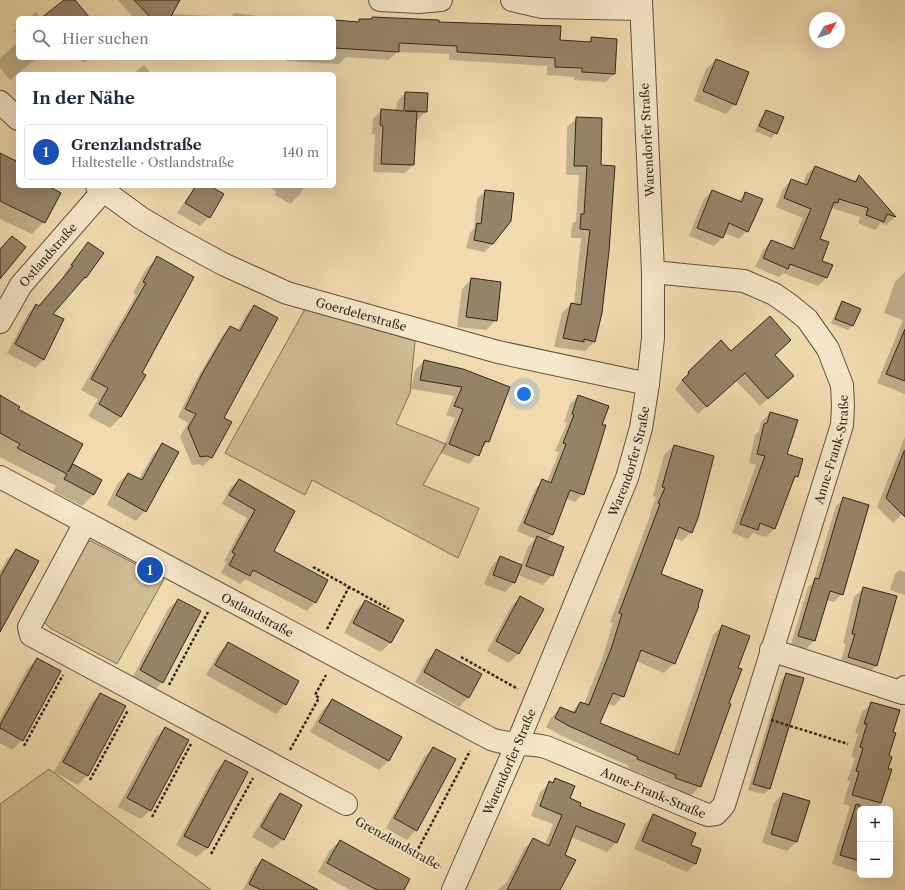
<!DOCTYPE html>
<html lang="de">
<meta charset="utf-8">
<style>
body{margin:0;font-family:"Libre Caslon Text",serif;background:#f6f6f7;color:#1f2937}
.controls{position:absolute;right:12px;bottom:12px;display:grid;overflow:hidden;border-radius:6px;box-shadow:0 4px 16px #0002}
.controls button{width:36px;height:36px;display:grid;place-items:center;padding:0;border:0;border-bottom:1px solid #e0e1e3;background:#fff;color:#1f2937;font:20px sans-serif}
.compass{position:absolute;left:809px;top:12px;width:36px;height:36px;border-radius:50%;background:#fff;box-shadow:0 4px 16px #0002;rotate:50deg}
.you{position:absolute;left:524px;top:394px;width:14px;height:14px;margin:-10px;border:3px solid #fff;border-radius:50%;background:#1a73e8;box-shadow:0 0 0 6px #1a73e833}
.badge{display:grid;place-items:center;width:26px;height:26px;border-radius:50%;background:#db2777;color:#fff;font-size:13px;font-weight:700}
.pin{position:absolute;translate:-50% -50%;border:2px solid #fff;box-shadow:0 1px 4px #0006}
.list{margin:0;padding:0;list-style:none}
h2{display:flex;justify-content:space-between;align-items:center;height:52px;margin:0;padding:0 16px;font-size:17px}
h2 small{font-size:13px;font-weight:400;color:#747a83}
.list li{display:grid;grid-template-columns:26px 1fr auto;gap:12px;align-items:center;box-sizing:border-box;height:56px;margin:0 8px 8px;padding:0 8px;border:1px solid #e0e1e3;border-radius:6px}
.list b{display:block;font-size:15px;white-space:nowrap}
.list p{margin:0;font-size:13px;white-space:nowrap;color:#747a83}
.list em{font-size:13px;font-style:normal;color:#747a83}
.icon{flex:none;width:22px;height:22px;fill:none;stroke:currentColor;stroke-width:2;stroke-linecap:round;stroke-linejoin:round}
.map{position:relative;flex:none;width:905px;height:890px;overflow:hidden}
.search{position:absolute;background:#fff;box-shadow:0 4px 16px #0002;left:16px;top:16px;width:320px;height:44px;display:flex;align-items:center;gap:10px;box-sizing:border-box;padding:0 14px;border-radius:6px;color:#747a83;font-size:15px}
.panel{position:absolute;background:#fff;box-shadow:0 4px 16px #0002;left:16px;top:72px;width:320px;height:116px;border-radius:6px}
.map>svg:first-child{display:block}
.green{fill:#d1bc95;stroke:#827058}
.shadow{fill:#0003}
.building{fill:#968468;stroke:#34251c}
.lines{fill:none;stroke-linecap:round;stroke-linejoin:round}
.minor-casing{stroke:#635240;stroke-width:24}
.path{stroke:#34251c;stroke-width:2.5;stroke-dasharray:3 2;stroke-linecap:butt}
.minor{stroke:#f6e8ca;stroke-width:22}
.labels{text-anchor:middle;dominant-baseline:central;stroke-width:3.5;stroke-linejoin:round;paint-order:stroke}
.street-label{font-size:12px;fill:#34251c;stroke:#f6e8ca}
</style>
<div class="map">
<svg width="905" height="890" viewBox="0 0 905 890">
<rect width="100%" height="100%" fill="#f1dbae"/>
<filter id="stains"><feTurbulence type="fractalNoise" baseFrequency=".005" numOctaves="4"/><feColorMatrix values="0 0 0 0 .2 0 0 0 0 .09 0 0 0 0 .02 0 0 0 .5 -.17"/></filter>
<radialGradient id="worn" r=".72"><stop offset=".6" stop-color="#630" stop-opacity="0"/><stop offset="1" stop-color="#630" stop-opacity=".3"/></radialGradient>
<path class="green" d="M305 309 415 341 410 393 396 424 446 444 423 485 479 508 458 558 312 480 305 495 225 453Z
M91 541 164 579 117 664 50 628 45 623V616L86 542Z
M49 769 211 890H0V804Z"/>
<path class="shadow" d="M118 0H173L171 14 231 17 235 13 276 18H128L131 15Z
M36 12 41 18H29Z
M372 18 438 23 559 41 588 43 592 38 614 74 606 82 574 80V77L547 75V66L449 60V54L397 52 389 60 346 57 339 64 286 61V58H334V22L357 23 360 20H370Z
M18 28V36L14 31Z
M18 42V58H37L10 80 0 68V58Z
M80 58H90L84 63Z
M716 60 735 104 726 114 694 101 706 69Z
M144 65 151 74H133Z
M405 93 426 111 418 120H415L413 165 405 173 373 172 375 134H372L373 119 382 110 396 111 397 102Z
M766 111 776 133 771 138 755 131 762 116Z
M576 119H601V313L594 342 585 351 554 347 562 313 571 304H574L581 238H571L572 224 576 221 579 175H566L567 127Z
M0 154 18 172V186H45L44 222 32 234 0 219Z
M815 167 853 182 859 176 895 217 886 225 881 223 875 230 858 223 860 217 831 208 818 240 821 261 827 277 818 286 783 273 779 277 755 267 763 250 771 241 790 249 803 218 776 207 783 189 791 180 803 185 806 175Z
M195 186H208L209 217 200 226 177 213Z
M267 186H305L300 194 290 204 275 195 276 191Z
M485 191 493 244 484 252 466 248 470 233 474 228 477 199Z
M712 191 738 201 746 193 747 231 739 239 724 233 722 238 714 246 689 236 704 199Z
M88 243 103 254 85 278 52 314 63 320 43 360 35 368 7 353 28 314 36 305 38 306 65 275 64 274 80 252Z
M157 258 141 373 145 376 121 417 110 428 88 416 98 399 81 390 136 295 133 293 146 269Z
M905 272V394L877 383 903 320 884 313 895 282Z
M471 279 496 320 486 330 457 327 462 289Z
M842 302 859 310 852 326 848 330 831 323 838 307Z
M254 306 223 418 230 422 211 458 203 466 199 464 192 465 180 437 188 423 178 417 194 384 222 336 230 327 237 331 246 315Z
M721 341 731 352 774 355 784 384 760 406 736 381 698 414 675 389 693 367Z
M424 361 463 370 488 441 469 464 441 453 455 418 446 415 454 396 411 389 415 370Z
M0 396 17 410 69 470 73 466 94 494 82 506 53 491 56 486 0 457Z
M578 396 601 425 583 494 575 502 566 499 552 535 546 541 552 575 543 585 518 575 514 583 505 592 484 584 491 567 500 557 521 565 528 547 535 539 517 531 535 489 543 481 547 482 559 452 555 451 567 423 564 422 570 404Z
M770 413 786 455 802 460 797 477 792 481 775 528 766 537 753 533 748 539 732 533 756 465 749 463 755 435 759 431 761 422Z
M905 437V511L893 523 877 507Z
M163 444 145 511 136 521 107 505 118 483 128 474 139 479 153 454Z
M674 446 712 457 691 532 682 541 673 538 660 575 674 663 664 673 636 661 623 696 614 706 607 703 598 723 673 754 713 635 722 626 736 668 700 786 691 796 667 787V784L628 768 629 766 560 735 546 727 551 718 560 708 571 712 580 703 584 704 602 659 613 623 610 622 651 513H650L656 497 653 496 664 455Z
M239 480 294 512 273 551 315 602 307 611 245 579 240 584 221 573 227 562 224 561 247 518 222 504 230 488Z
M844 499 842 594 834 602 826 600 814 641 806 649 791 644 808 587 813 582 836 506Z
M16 550 0 630V571L7 559Z
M899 570 905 572V595L890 590 895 574Z
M864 588 876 666 867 675 839 667 846 644 843 643 854 597Z
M520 597 519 653 509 663 487 651 511 607Z
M178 600 162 682 153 692 131 680 168 609Z
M366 601 402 620 390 643 381 652 344 633 356 610Z
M228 643 285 704 276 714 206 675 219 653Z
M436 651 469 697 459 707 415 682 427 660Z
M37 659 22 740 12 750 0 743V719L28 668Z
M787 674 770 788 764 794 748 790 781 680Z
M101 694 87 775 78 785 54 772 91 703Z
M332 700 389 760 379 770 310 732 323 709Z
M872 703 891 733 887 756V769L890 770 879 809H860V873L832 864 850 806 843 804 850 781H847L855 758 851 757 858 734 855 733 862 712Z
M165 728 150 810 141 819 118 807 155 738Z
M433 748 416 830 407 840 386 828 424 757Z
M225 761 247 772 207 848 197 857 176 845 216 770Z
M556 779 569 799 617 842 607 852 571 837 564 855 558 890H498L507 882 524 849 534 839 545 845 553 824 531 816 540 792Z
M280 794 283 839 273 849 252 837 271 804Z
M783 794 796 842 787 851 762 843 774 803Z
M654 815 690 845 700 849 695 864 687 872 634 849 645 824Z
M340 841 403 890H350L318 872 330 850Z
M262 860 318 889 243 890 254 868Z"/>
<path class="building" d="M64 0H75L90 18H41Z
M134 0H180L170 18H151Z
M372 17 439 20V22L561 26 560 40 591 42V37L617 39 615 74 582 72V68L555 67V58L457 52V46L399 43V52L334 48V20L359 22V19H372Z
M716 59 749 72 736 105 703 91Z
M405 92 428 93 427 112 405 111H417L414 165 381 164 383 126 380 125 381 109 404 111Z
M766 110 784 117 777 134 759 126Z
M576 117 602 118 601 165 615 166 609 251 602 313 595 342 584 339V342L563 338 571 303 581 305 590 230 580 229 581 214H584L587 166H574Z
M0 153 18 162V186H48L61 193 45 223 0 201Z
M815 166 856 182 859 175 896 217 887 214 884 222 866 215 868 208 839 199 838 203 834 202 820 239 829 242 822 261 833 265 827 278 790 264 788 269 763 258 771 240 794 249 811 209 784 198 791 179 807 185Z
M196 186H210L224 194 210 218 185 203Z
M485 190 514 193 511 221 493 244 474 240 477 223 481 224Z
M712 190 742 202 745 192 763 199 748 232 729 223 723 238 697 228Z
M12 236 26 247 0 279V249Z
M88 242 104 253 86 278 85 277 53 314 64 319 44 360 15 344 36 304 39 306 73 266 71 265Z
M157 256 194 277 142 373 146 375 121 417 99 404 108 388 91 379 146 283 143 282Z
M471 278 501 282 497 321 466 317Z
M842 301 861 309 853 326 835 319Z
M254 305 278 318 224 418 232 422 212 458 207 456 200 457 188 428 196 414 185 409 202 374 230 326 240 331Z
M770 316 791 340 775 355 794 376 768 399 745 373 707 407 682 380 689 374 688 372 721 340 731 351Z
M905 329V381L886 374Z
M424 360 463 369 510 387 489 442 485 441 479 456 449 444 463 409 454 406 462 387 420 380Z
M0 395 20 407 18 409 83 444 68 472 73 464 102 480 94 495 64 479 67 474 17 448 20 444 0 433Z
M578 395 609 406 602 425H606L597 455 584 495 570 490 553 535 524 523 542 479 551 483 566 444 563 443 574 415 572 414Z
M770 412 798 420 787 454 803 459 798 477 795 476 775 529 760 523 758 530 740 524 765 456 757 454 764 424 767 423Z
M162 443 179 452 146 512 116 495 128 473 142 480Z
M674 445 714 456 698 518 692 533 679 527 661 574 703 590 698 605 699 606 675 664 641 650 624 697 613 693 600 723 679 755 722 625 750 636 738 668 742 669 729 703 731 704 701 787 675 778 676 775 637 759 638 757 569 726 555 718 560 707 575 713 580 702 589 705 611 649 622 614 619 613 660 504 658 503 665 488 662 487Z
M904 451H905V517L886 498Z
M239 479 295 511 274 551 328 580 316 603 253 570 250 576 229 565 235 554 232 552 255 510 229 495Z
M843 497 869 505 843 595 830 591 815 641 798 636 815 578 819 579Z
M537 536 564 547 553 576 526 566Z
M16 549 39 561 0 632V577Z
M500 556 522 565 515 583 493 575Z
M863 587 897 596 877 666 848 657 855 634H852Z
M520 596 544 609 519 654 496 641Z
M178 599 201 611 163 683 140 670Z
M365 600 404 620 391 643 353 623Z
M228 642 299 681 286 705 215 665Z
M436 649 482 674 469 698 424 672Z
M37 658 61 671 23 741 0 728V725Z
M786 673 804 678 770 789 753 784Z
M100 693 126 706 88 776 63 762Z
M332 699 402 737 389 761 319 722Z
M871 702 900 710 893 732 896 733 889 755 892 757 888 769H892L881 803 852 795 859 772 856 771 863 748 860 747 867 724H864Z
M165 727 189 740 151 811 127 798Z
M433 747 456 759 417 831 394 818Z
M225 760 248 772 208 848 184 836Z
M555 778 575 786 570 798 581 803 580 806 625 824 617 843 576 826 565 855 576 860 560 890H507L533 838 549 846 562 815 540 806 549 781 553 783Z
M280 793 302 805 284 840 261 827Z
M783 793 810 801 797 842 771 834Z
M856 804 860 805V861L840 855Z
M653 814 696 833 691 845 701 849 696 864 642 841Z
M340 840 410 879 404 890H377L327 863Z
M262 859 318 890H261L249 884Z"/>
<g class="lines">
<defs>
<g id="minor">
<path d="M380 0 419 2 441 0"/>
<path d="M512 0 542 7 641 9"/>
<path d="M0 102 18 119"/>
<path id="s1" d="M97 186 141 218 175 238 223 264 287 293 498 352 648 384"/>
<path id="s2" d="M0 322 21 285 103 191"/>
<path id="s3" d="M0 477 491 739C509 746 527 742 546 747L700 812 708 815 716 814 724 805 842 425 843 406 842 385 828 349 807 319 791 306 774 294 744 281 653 272"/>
<path d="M85 523 29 627 31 635 346 804"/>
<path d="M771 650 903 693 905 687"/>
<path id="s4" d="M453 890 517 744 627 478 641 428 648 384 653 338V272L641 0"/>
</g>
</defs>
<use href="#minor" class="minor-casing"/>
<path class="path" d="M313 567 389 609
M327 629 349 587
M461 657 518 689
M169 685 208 612
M771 720 848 744
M24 746 63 675
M290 750 319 698 315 695 326 675
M90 780 128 710
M152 817 191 744
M356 821 441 867
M416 853 470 751
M211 854 253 778"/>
<use href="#minor" class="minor"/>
</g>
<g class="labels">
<g class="street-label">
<text transform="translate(647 140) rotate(-93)">Warendorfer Straße</text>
<text stroke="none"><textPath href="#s2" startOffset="83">Ostlandstraße</textPath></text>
<text stroke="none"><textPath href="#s1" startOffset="296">Goerdelerstraße</textPath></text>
<text stroke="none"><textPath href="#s3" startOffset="1180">Anne-Frank-Straße</textPath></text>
<text stroke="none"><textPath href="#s4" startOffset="464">Warendorfer Straße</textPath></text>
<text stroke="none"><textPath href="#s3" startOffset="292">Ostlandstraße</textPath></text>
<text stroke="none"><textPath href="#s4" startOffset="140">Warendorfer Straße</textPath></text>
<text stroke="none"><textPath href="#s3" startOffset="729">Anne-Frank-Straße</textPath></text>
<text transform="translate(398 843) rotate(29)">Grenzlandstraße</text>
</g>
</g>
<rect width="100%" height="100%" filter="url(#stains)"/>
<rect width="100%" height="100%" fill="url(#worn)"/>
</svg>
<div class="controls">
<button>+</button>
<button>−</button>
</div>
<svg class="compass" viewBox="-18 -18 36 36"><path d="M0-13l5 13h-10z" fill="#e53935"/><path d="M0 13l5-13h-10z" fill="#747a83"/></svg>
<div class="you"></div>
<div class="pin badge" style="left:150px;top:570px;background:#1a4fb4">1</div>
<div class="search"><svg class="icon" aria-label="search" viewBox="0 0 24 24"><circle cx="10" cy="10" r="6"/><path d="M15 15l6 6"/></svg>Hier suchen</div>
<section class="panel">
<h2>In der Nähe<small></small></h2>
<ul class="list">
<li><span class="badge" style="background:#1a4fb4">1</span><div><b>Grenzlandstraße</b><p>Haltestelle · Ostlandstraße</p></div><em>140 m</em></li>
</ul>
</section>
</div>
